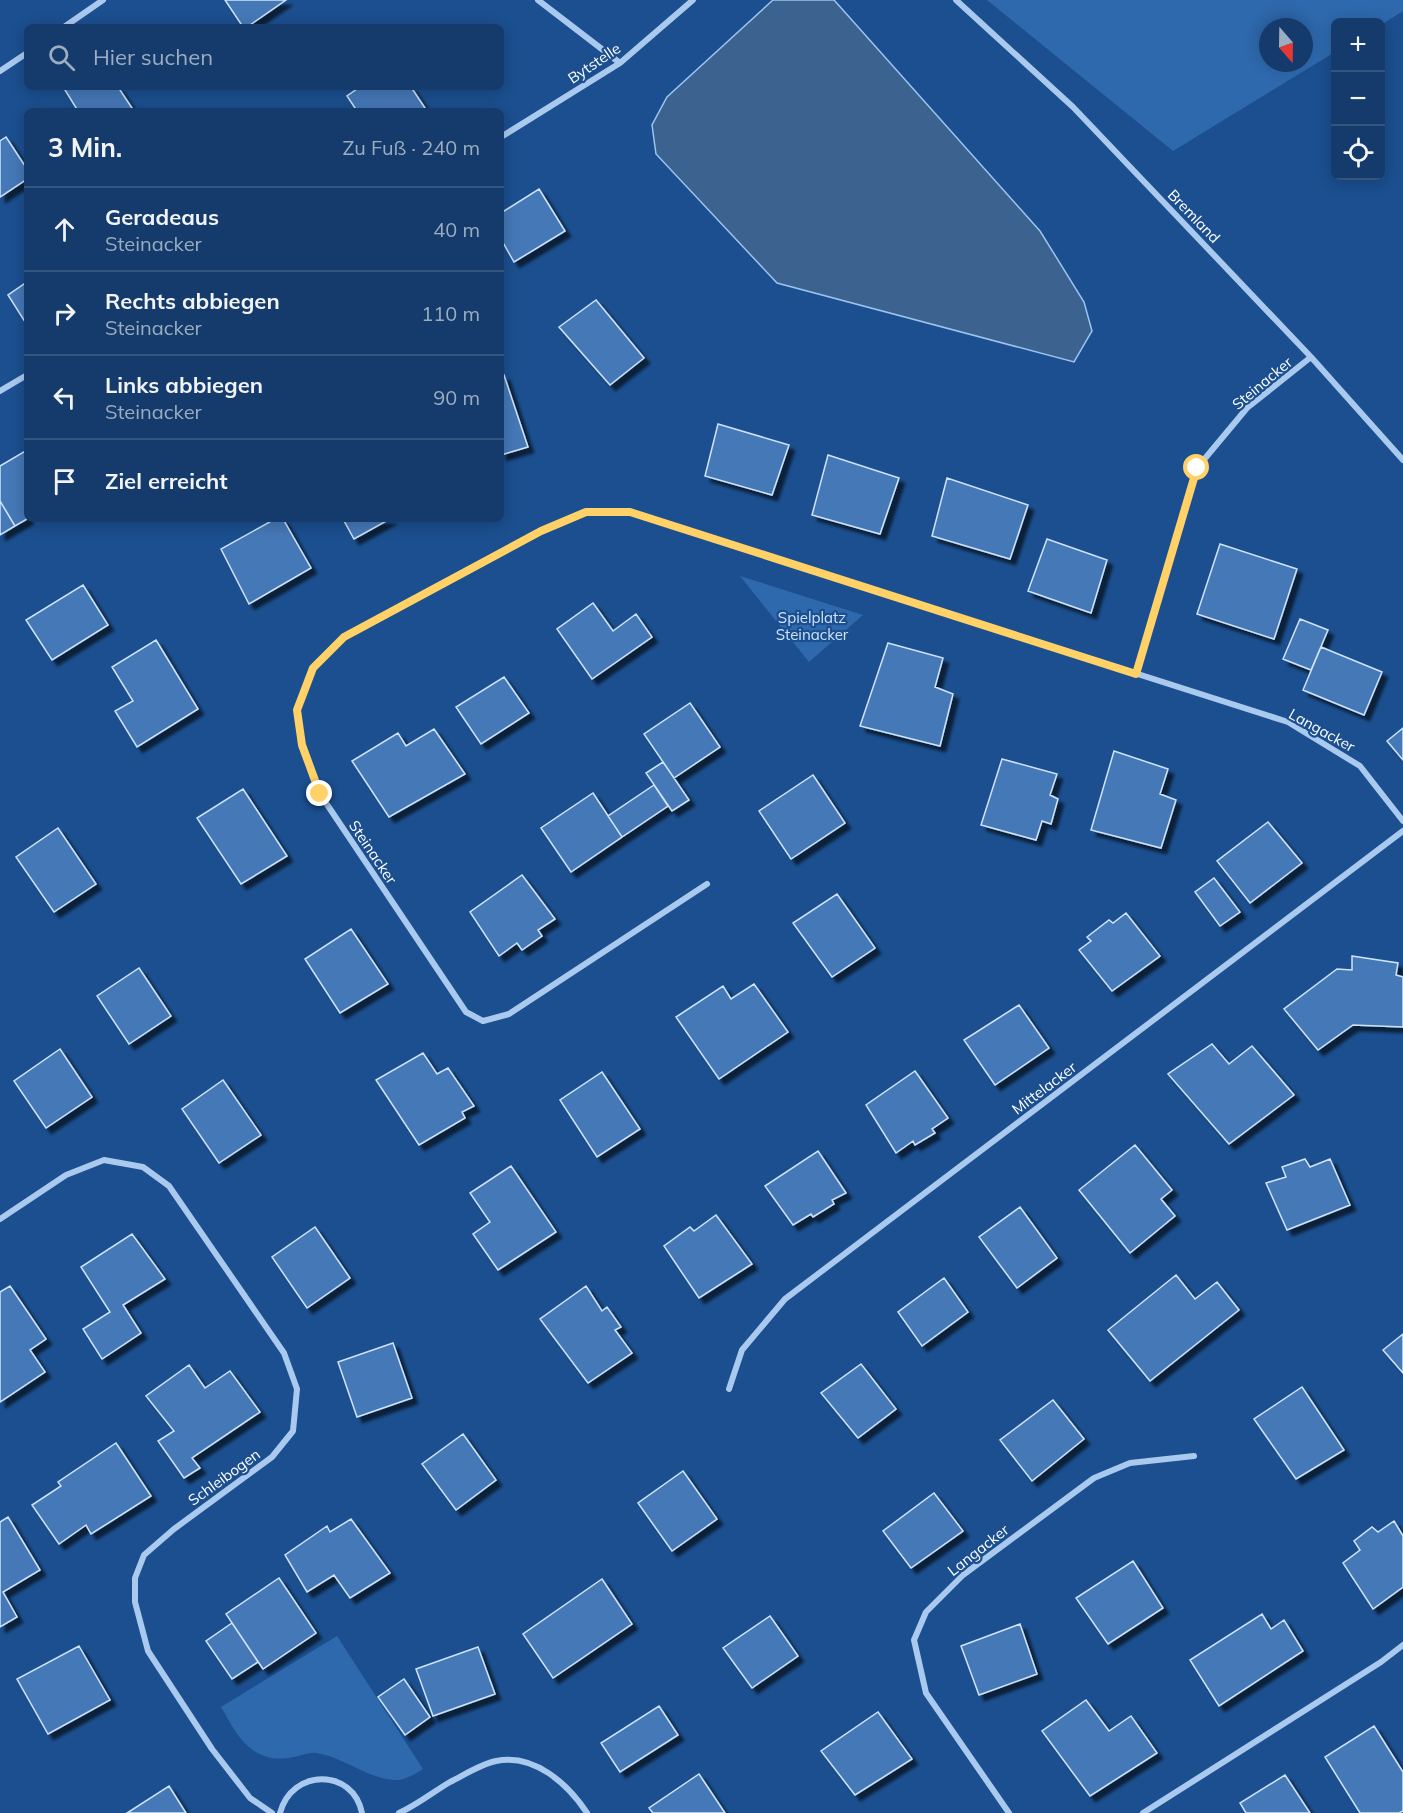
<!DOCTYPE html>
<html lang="de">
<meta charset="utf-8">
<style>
body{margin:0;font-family:Mulish,sans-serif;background:#214673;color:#f1f3f6}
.controls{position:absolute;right:18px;top:18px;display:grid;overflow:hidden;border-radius:9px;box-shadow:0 3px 15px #0003}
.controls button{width:54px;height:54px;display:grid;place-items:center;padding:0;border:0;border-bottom:2px solid #33557e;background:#143b6b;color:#f1f3f6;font:30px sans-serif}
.compass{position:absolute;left:1259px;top:18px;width:54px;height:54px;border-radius:50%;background:#143b6b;box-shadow:0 3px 15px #0003;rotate:160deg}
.stop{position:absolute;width:18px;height:18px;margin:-14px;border:4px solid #ffd166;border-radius:50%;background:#fff}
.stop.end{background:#ffd166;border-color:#fff;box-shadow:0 2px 6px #0008}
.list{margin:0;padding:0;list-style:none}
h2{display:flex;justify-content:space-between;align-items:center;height:78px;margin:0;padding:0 24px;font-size:26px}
h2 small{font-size:20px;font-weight:400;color:#9dadc1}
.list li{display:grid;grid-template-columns:39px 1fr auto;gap:18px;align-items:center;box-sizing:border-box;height:84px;padding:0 24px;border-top:2px solid #33557e}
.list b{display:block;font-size:22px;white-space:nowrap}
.list p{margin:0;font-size:20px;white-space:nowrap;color:#9dadc1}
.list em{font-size:20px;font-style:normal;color:#9dadc1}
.icon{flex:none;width:33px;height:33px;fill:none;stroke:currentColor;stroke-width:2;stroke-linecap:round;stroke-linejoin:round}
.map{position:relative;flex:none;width:1403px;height:1813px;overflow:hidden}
.search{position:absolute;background:#143b6b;box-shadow:0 3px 15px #0003;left:24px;top:24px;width:480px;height:66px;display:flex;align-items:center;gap:15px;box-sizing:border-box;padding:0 21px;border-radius:9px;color:#9dadc1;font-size:22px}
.panel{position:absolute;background:#143b6b;box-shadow:0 3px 15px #0003;left:24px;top:108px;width:480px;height:414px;border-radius:9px}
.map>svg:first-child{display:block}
.green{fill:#2e69ad;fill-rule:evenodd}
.water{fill:#3c6290;stroke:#9cc4f0;stroke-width:1.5}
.building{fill:#4478b7;stroke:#cfe3fa;stroke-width:1.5;filter:url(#shadow)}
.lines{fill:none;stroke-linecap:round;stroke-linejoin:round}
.minor{stroke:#a9c9ee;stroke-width:6}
.route{stroke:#ffd166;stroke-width:8}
.labels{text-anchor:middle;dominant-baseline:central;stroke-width:4.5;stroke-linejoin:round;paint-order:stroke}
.street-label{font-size:15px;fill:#fff;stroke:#1b4f8f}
.park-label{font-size:15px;fill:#cfe3fa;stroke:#1b4f8f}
</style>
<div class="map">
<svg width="1403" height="1813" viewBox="0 0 1403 1813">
<defs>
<filter id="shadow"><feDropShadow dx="5.5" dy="5.5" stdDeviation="1.5" flood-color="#0009"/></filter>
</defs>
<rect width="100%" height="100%" fill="#1b4f8f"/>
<path class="green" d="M987 0H1403V11L1381 25 1380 22H1336L1335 52 1173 151ZM1268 27H1304V63H1268Z
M740 576 863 615 809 662Z
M337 1636 423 1769C415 1774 404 1781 394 1780 366 1778 344 1757 316 1753 310 1752 304 1755 298 1756 282 1760 268 1760 254 1751 239 1741 230 1722 221 1707Z"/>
<path class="water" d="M773 0H834L1040 231 1084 302 1092 331 1074 362 777 283 656 154 652 125 667 97Z"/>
<path class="building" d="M225 0H286L247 27H243Z
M70 87H118L132 108 127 111H78L65 90Z
M360 87H411L427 111H357L347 96Z
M6 137 27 169V179L0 197V141Z
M539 189 565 231 514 262 501 239V213Z
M27 282V325L8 295Z
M596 300 644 358 610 385 559 327Z
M504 375 528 447 501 455V376Z
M718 424 789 445 772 495 705 476Z
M27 450V519L15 526 0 501V466Z
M828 455 899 478 880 534 812 515Z
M947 478 1028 505 1010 559 932 536Z
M0 501 15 526 0 535Z
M275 519H283L311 568 249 604 221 549Z
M343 519H390L354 539Z
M1047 539 1107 560 1091 613 1028 591Z
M1220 544 1297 569 1274 639 1197 614Z
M83 585 108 625 52 660 26 620Z
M593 603 613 631 636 614 652 637 592 679 557 629Z
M1300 619 1328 630 1311 670 1283 659Z
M156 640 198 709 137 747 115 711 133 701 112 667Z
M888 643 943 658 935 687 953 694 940 746 860 726Z
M1321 647 1382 672 1364 715 1303 690Z
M504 677 529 713 481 744 456 707Z
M690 703 720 747 674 778 644 734Z
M1403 728V760L1387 741Z
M434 729 465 774 389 817 352 761 398 733 406 746Z
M1114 751 1168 769 1160 794 1176 800 1161 848 1091 830Z
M1002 759 1057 774 1050 795 1058 799 1051 824 1042 821 1036 840 981 825Z
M663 762 689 800 672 811 646 773Z
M813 775 845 823 791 859 759 811Z
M654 785 668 806 622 837 608 816Z
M243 789 287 856 241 884 197 818Z
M593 793 622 837 571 872 541 828Z
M1268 822 1302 863 1250 903 1217 861Z
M58 828 96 884 54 912 16 857Z
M522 875 555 919 538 930 542 936 522 950 517 943 499 956 470 912Z
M1214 878 1240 912 1220 926 1195 892Z
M837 894 875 948 832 977 793 923Z
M1126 913 1160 956 1112 991 1079 950 1091 941 1087 937 1109 920 1113 923Z
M351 929 388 984 340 1013 305 959Z
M1352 956 1398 963 1396 975 1403 977V1027L1353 1025 1318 1050 1284 1009 1337 969 1352 970Z
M139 968 171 1016 129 1044 97 996Z
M754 984 788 1032 719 1079 676 1017 723 986 731 999Z
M1019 1005 1049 1048 995 1085 964 1040Z
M1212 1044 1229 1064 1252 1046 1294 1095 1229 1144 1168 1074Z
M60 1049 92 1097 46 1128 14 1081Z
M423 1053 437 1074 448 1068 474 1106 462 1112 465 1118 419 1145 376 1080Z
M915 1071 948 1118 932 1129 935 1133 915 1145 913 1141 896 1153 866 1105Z
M602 1072 640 1129 597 1157 560 1100Z
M223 1080 261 1135 219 1163 182 1109Z
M1135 1145 1172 1190 1161 1199 1175 1216 1130 1253 1079 1190Z
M818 1151 846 1193 832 1200 834 1204 813 1217 811 1214 793 1225 765 1186Z
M1305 1159 1310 1167 1330 1159 1350 1205 1287 1230 1266 1183 1286 1177 1282 1167Z
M511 1166 556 1232 498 1270 473 1234 490 1222 470 1193Z
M1020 1207 1057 1258 1017 1288 979 1237Z
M716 1215 752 1264 699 1298 664 1246 690 1227 694 1231Z
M315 1227 350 1278 307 1308 272 1257Z
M132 1234 165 1279 123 1305 141 1333 102 1359 83 1329 110 1312 81 1267Z
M1176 1275 1195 1299 1217 1282 1239 1310 1150 1381 1108 1330Z
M944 1278 968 1312 922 1346 898 1312Z
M10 1286 46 1339 30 1350 45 1372 0 1402V1292Z
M586 1286 602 1311 607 1307 621 1327 615 1330 632 1353 588 1383 540 1319Z
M1403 1334V1373L1383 1350Z
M393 1343 412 1398 357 1417 338 1362Z
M861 1364 896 1409 858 1438 821 1393Z
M189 1365 205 1388 230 1371 260 1412 192 1458 200 1468 184 1478 158 1441 174 1431 146 1396Z
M1302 1387 1344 1450 1296 1479 1254 1419Z
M1053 1400 1084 1439 1032 1481 1000 1440Z
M463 1434 496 1480 456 1510 422 1464Z
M116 1443 151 1496 91 1534 86 1525 59 1544 32 1505 61 1486 58 1482Z
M683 1471 717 1519 672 1551 638 1503Z
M934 1493 963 1531 911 1568 883 1531Z
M8 1517 40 1570 3 1592 17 1617 0 1627V1522Z
M351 1519 390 1573 350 1598 334 1575 307 1592 285 1555 327 1526 330 1532Z
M1394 1521 1403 1536V1587L1373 1609 1343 1563 1360 1550 1354 1541 1372 1527 1378 1532Z
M1133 1561 1163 1608 1108 1644 1076 1598Z
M279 1578 316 1633 263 1669 226 1614Z
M602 1579 632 1624 553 1678 523 1634Z
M1262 1614 1271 1629 1284 1620 1303 1651 1219 1706 1190 1660Z
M770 1616 798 1656 752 1688 723 1648Z
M232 1623 258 1662 232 1679 206 1641Z
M1020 1624 1037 1674 979 1695 961 1646Z
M79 1646 110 1700 48 1734 17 1679Z
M478 1647 495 1694 433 1716 416 1669Z
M404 1679 430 1717 405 1735 378 1697Z
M1086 1700 1109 1731 1131 1716 1157 1753 1090 1796 1042 1731Z
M659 1706 678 1735 620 1772 601 1743Z
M878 1712 912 1759 855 1795 821 1751Z
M1374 1726 1403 1772V1811L1399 1813H1360L1325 1757Z
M699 1774 725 1813H653L649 1808Z
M1285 1775 1310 1813H1246L1240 1803Z
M169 1786 186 1813H127Z"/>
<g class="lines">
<path class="minor" d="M538 0 620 63
M956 0 1073 107 1311 357 1403 460
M64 27 103 0
M0 71 27 53
M501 137 620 63 693 0
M0 391 27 375
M1136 674 1197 468 1247 408 1311 357
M707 884 509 1014 483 1021 466 1012 320 794 302 745 297 710 313 668 344 637 541 531 586 512H630L1288 722 1360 766 1403 821
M0 1219 66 1175 104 1160 143 1167 169 1186 284 1353 297 1389 293 1431 272 1457 174 1529 144 1555 135 1578V1602L148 1651 212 1749 250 1798 272 1813
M729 1389 742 1350 785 1299 1403 831
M280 1813C292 1768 353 1768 362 1813
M399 1813C417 1805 433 1792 450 1782 464 1775 481 1764 496 1761 534 1753 568 1784 587 1813
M1009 1813 926 1693 914 1640 926 1612 963 1575 1094 1478 1130 1463 1194 1456
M1143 1813 1381 1662 1403 1645"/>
</g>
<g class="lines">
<path class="route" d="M320 794 302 745 297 710 313 668 344 637 541 531 586 512H630L1136 674 1197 468"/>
</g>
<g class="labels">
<g class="street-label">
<text transform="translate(594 63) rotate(-34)">Bytstelle</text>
<text transform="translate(1194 216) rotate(46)">Bremland</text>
<text transform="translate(1262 383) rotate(-40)">Steinacker</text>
<text transform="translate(1322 730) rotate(29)">Langacker</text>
<text transform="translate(373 852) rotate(56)">Steinacker</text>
<text transform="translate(1044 1088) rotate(-37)">Mittelacker</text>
<text transform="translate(224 1477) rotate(-36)">Schleibogen</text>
<text transform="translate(978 1550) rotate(-38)">Langacker</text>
</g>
<g class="park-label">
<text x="812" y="617">Spielplatz<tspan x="812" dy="17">Steinacker</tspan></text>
</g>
</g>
</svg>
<div class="controls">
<button>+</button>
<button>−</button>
<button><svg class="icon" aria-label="locate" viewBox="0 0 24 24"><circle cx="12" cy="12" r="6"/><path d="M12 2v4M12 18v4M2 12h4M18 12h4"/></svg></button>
</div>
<svg class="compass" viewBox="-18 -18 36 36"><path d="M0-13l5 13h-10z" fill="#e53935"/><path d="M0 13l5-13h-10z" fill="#9dadc1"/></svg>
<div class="stop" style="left:1197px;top:468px"></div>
<div class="stop end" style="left:320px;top:794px"></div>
<div class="search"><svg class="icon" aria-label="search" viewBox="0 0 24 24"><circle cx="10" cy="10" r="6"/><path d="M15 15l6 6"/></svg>Hier suchen</div>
<section class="panel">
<h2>3 Min.<small>Zu Fuß · 240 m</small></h2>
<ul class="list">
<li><svg class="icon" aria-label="ahead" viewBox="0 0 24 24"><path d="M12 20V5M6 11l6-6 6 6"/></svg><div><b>Geradeaus</b><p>Steinacker</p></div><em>40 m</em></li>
<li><svg class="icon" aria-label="right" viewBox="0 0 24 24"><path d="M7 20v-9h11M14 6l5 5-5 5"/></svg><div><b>Rechts abbiegen</b><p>Steinacker</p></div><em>110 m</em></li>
<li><svg class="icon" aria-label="left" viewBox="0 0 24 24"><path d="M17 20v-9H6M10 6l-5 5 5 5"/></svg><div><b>Links abbiegen</b><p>Steinacker</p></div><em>90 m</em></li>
<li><svg class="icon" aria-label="arrive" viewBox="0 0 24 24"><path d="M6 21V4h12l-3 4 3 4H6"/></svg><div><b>Ziel erreicht</b></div></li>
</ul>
</section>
</div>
